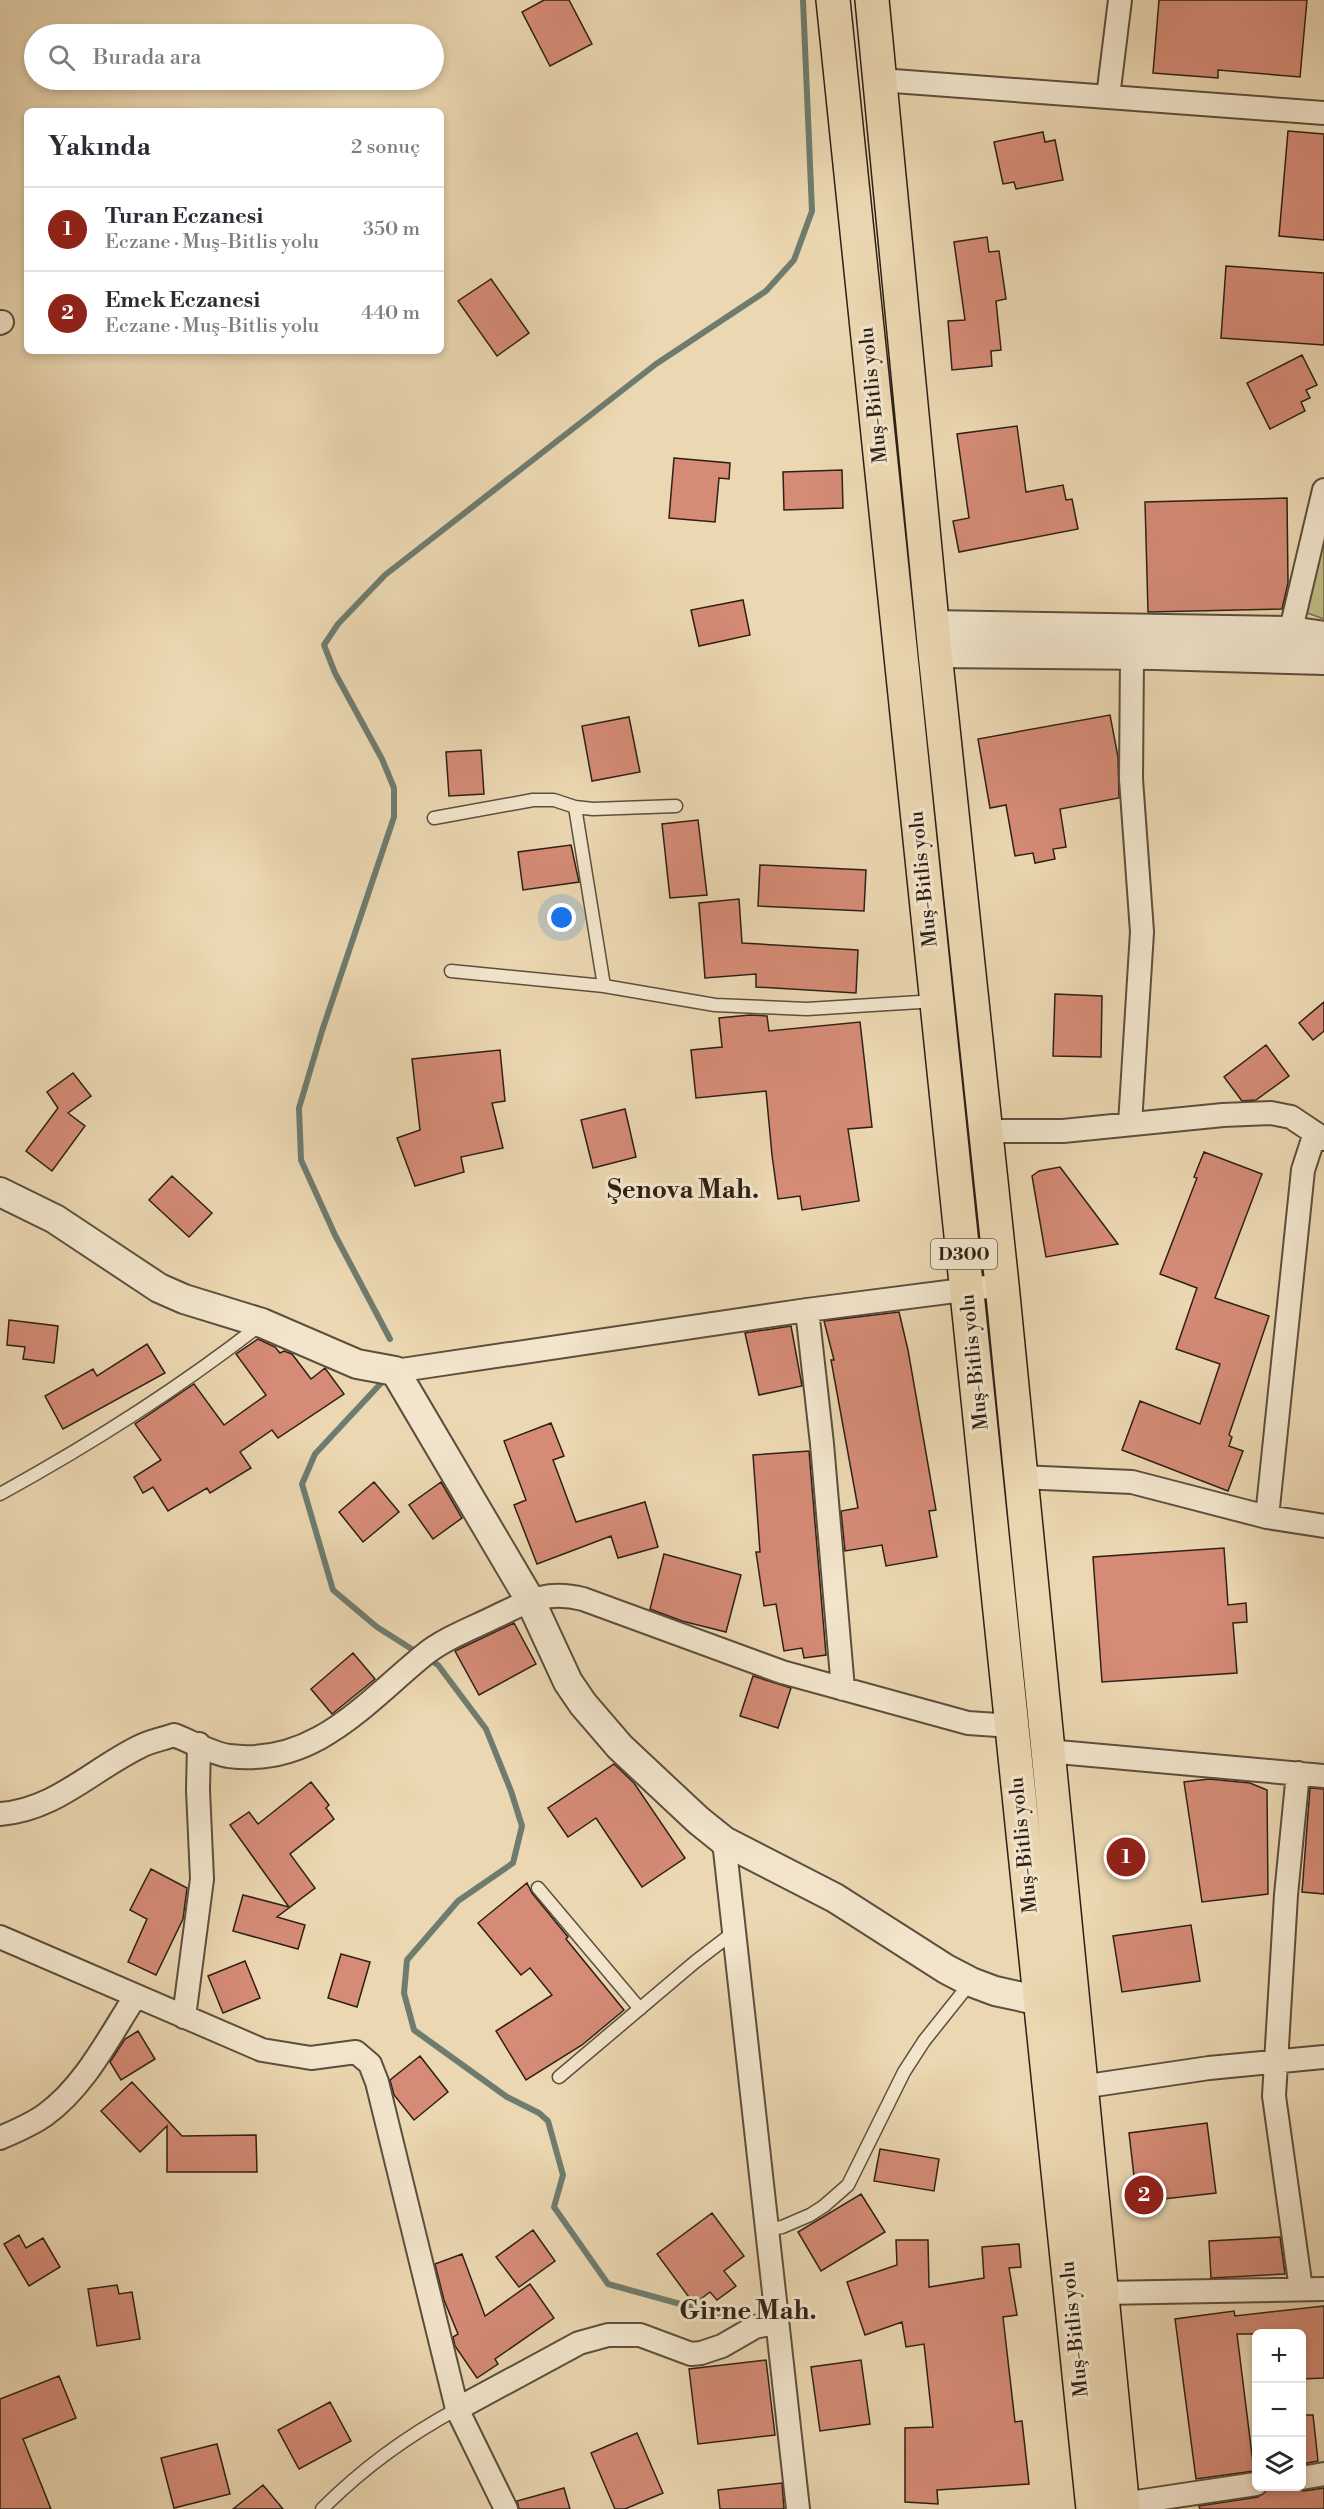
<!DOCTYPE html>
<html lang="tr">
<meta charset="utf-8">
<style>
body{margin:0;font-family:"Libre Bodoni",serif;background:#f7f7f7;color:#2b2b33}
.controls{position:absolute;right:18px;bottom:18px;display:grid;overflow:hidden;border-radius:9px;box-shadow:0 3px 9px #0003}
.controls button{width:54px;height:54px;display:grid;place-items:center;padding:0;border:0;border-bottom:2px solid #e1e1e2;background:#fff;color:#2b2b33;font:30px sans-serif}
.you{position:absolute;left:562px;top:918px;width:21px;height:21px;margin:-15px;border:4px solid #fff;border-radius:50%;background:#1a73e8;box-shadow:0 0 0 9px #1a73e833}
.badge{display:grid;place-items:center;width:39px;height:39px;border-radius:50%;background:#8f2418;color:#fff;font-size:20px;font-weight:700}
.pin{position:absolute;translate:-50% -50%;border:3px solid #fff;box-shadow:0 2px 6px #0006}
.list{margin:0;padding:0;list-style:none}
h2{display:flex;justify-content:space-between;align-items:center;height:78px;margin:0;padding:0 24px;font-size:26px}
h2 small{font-size:20px;font-weight:400;color:#7c7c81}
.list li{display:grid;grid-template-columns:39px 1fr auto;gap:18px;align-items:center;box-sizing:border-box;height:84px;padding:0 24px;border-top:2px solid #e1e1e2}
.list b{display:block;font-size:22px;white-space:nowrap}
.list p{margin:0;font-size:20px;white-space:nowrap;color:#7c7c81}
.list em{font-size:20px;font-style:normal;color:#7c7c81}
.icon{flex:none;width:33px;height:33px;fill:none;stroke:currentColor;stroke-width:2;stroke-linecap:round;stroke-linejoin:round}
.map{position:relative;flex:none;width:1324px;height:2509px;overflow:hidden}
.search{position:absolute;background:#fff;box-shadow:0 3px 9px #0003;left:24px;top:24px;width:420px;height:66px;display:flex;align-items:center;gap:15px;box-sizing:border-box;padding:0 21px;border-radius:33px;color:#7c7c81;font-size:22px}
.panel{position:absolute;background:#fff;box-shadow:0 3px 9px #0003;left:24px;top:108px;width:420px;height:246px;border-radius:9px}
.map>svg:first-child{display:block}
.green{fill:#bfbc86;stroke:#766e4e;stroke-width:1.5}
.lines{fill:none;stroke-linecap:round;stroke-linejoin:round}
.stream{stroke:#6e7c6f;stroke-width:6}
.building{fill:#d58b76;stroke:#2e2016;stroke-width:1.5}
.service-casing{stroke:#5d4e3d;stroke-width:15}
.minor-casing{stroke:#5d4e3d;stroke-width:26}
.tertiary-casing{stroke:#5d4e3d;stroke-width:32}
.trunk-casing{stroke:#2e2016;stroke-width:36}
.service{stroke:#f2e5cc;stroke-width:12}
.minor{stroke:#f2e5cc;stroke-width:22}
.tertiary{stroke:#f2e5cc;stroke-width:28}
.trunk{stroke:#ebd7b1;stroke-width:33}
.labels{text-anchor:middle;dominant-baseline:central;stroke-width:6;stroke-linejoin:round;paint-order:stroke}
.shield{fill:#f2e5cc;stroke:#695b4d;stroke-width:1.5}
.shield-label{font-size:18px;font-weight:bold;fill:#2e2016}
.street-label{font-size:20px;fill:#2e2016;stroke:#f2e5cc}
.district-label{font-size:26px;font-weight:bold;fill:#2e2016;stroke:#f2e5cc}
</style>
<div class="map">
<svg width="1324" height="2509" viewBox="0 0 1324 2509">
<rect width="100%" height="100%" fill="#ebd7b1"/>
<filter id="stains"><feTurbulence type="fractalNoise" baseFrequency=".00333" numOctaves="4"/><feColorMatrix values="0 0 0 0 .2 0 0 0 0 .09 0 0 0 0 .02 0 0 0 .5 -.17"/></filter>
<radialGradient id="worn" r=".72"><stop offset=".6" stop-color="#630" stop-opacity="0"/><stop offset="1" stop-color="#630" stop-opacity=".3"/></radialGradient>
<path class="green" d="M1324 533V619L1307 613Z"/>
<g class="lines">
<path class="stream" d="M390 1339 335 1235 301 1160 299 1108 322 1031 394 817V788L382 759 335 673 324 645 338 624 385 575 656 364 766 291 794 260 812 211 803 0
M384 1380 315 1454 302 1484 333 1590 377 1627 418 1653
M427 1658 438 1665 486 1729 511 1791 522 1826 513 1863 458 1901 407 1960 404 1993 414 2030 507 2097 539 2113 548 2121 563 2175 554 2207 608 2284 724 2316"/>
</g>
<path class="building" d="M544 0H569L592 44 550 66 522 12Z
M1159 0H1307L1300 77 1218 70V78L1153 73Z
M1288 131 1324 134V240L1279 236Z
M1043 132 1045 142 1055 140 1063 180 1016 189 1014 182 1003 184 994 142Z
M987 237 989 252 999 251 1006 299 996 301 1001 350 991 351 992 366 952 370 948 321 965 320 954 242Z
M1226 266 1324 273V345L1221 338Z
M491 279 529 333 497 356 458 301Z
M1302 355 1317 385 1306 390 1310 398 1301 402 1305 411 1270 429 1247 383Z
M1017 426 1026 492 1063 485 1066 500 1072 499 1078 529 959 552 953 521 969 518 957 434Z
M674 458 730 463 729 479 719 478 715 522 669 518Z
M842 470 843 508 784 510 783 472Z
M1287 498 1288 583 1282 609 1148 612 1145 502Z
M743 600 750 635 699 646 691 610Z
M1110 715 1118 757 1119 798 1060 809 1066 847 1053 849 1055 859 1035 863 1033 853 1015 856 1006 805 990 808 978 739Z
M629 717 640 772 592 781 582 726Z
M481 750 484 794 449 796 446 752Z
M698 820 707 895 670 898 662 824Z
M571 845 579 882 523 890 518 852Z
M760 865 866 870 864 911 758 906Z
M739 899 742 943 858 950 856 993 756 987V974L705 978 699 903Z
M1055 994 1102 996 1101 1057 1053 1056Z
M1324 1002V1031L1313 1040 1299 1023Z
M750 1015 767 1016 769 1031 860 1022 872 1127 848 1129 859 1201 802 1210 800 1196 778 1199 772 1155 766 1091 696 1098 691 1050 722 1047 719 1018Z
M1266 1045 1289 1076 1256 1100 1242 1101 1224 1077Z
M500 1050 505 1101 492 1103 503 1148 461 1157 464 1172 415 1186 397 1138 420 1130 412 1059Z
M73 1073 91 1096 68 1113 85 1126 52 1171 26 1151 58 1108 47 1092Z
M625 1109 636 1157 593 1168 581 1120Z
M1204 1152 1262 1174 1215 1298 1269 1316 1229 1435 1232 1437 1229 1446 1243 1451 1228 1491 1122 1450 1140 1401 1200 1424 1220 1364 1176 1349 1197 1288 1160 1274 1197 1178 1194 1177Z
M1060 1167 1118 1244 1046 1257 1032 1176 1039 1171Z
M172 1176 212 1213 189 1237 149 1200Z
M899 1312 908 1350 936 1510 929 1511 937 1557 886 1566 882 1545 845 1551 841 1511 858 1508 831 1360H834L824 1321Z
M9 1320 58 1326 54 1363 23 1359 25 1347 7 1345Z
M791 1326 802 1386 759 1395 745 1333Z
M258 1339 275 1347 280 1353 284 1351 292 1354 311 1379 325 1368 344 1394 278 1438 272 1430 240 1452 251 1468 210 1493 207 1488 168 1511 153 1487 143 1493 134 1477 161 1460 135 1424 194 1384 224 1425 266 1395 236 1354Z
M147 1344 165 1373 63 1429 45 1396 93 1369 97 1376Z
M551 1423 564 1456 553 1460 576 1522 645 1502 658 1547 618 1558 611 1536 537 1564 514 1505 526 1500 504 1441Z
M809 1451 826 1655 804 1658 802 1648 784 1651 776 1604 764 1606 756 1552H760L753 1455Z
M374 1482 399 1512 363 1542 339 1512Z
M441 1482 462 1518 433 1539 409 1505Z
M1224 1548 1228 1605 1246 1603 1247 1622 1233 1623 1237 1673 1102 1682 1093 1557Z
M664 1554 741 1575 726 1632 682 1621 650 1609Z
M514 1623 536 1664 479 1695 455 1651Z
M353 1653 375 1679 332 1714 311 1689Z
M753 1676 791 1688 778 1728 740 1716Z
M614 1764 634 1783 685 1858 642 1887 596 1818 568 1837 548 1808Z
M1209 1779 1250 1783 1267 1790 1268 1894 1202 1902 1184 1782Z
M311 1782 329 1805 326 1808 334 1819 290 1854 315 1888 277 1917 305 1925 298 1949 233 1931 243 1895 289 1907 230 1825 249 1812 258 1824Z
M1310 1788 1324 1789V1894L1302 1892Z
M151 1869 187 1888 183 1919 156 1975 128 1962 147 1919 130 1910Z
M527 1883 532 1893 568 1937 566 1939 624 2010 582 2045 526 2080 496 2031 552 1995 530 1968 521 1975 478 1923Z
M1191 1925 1200 1981 1122 1992 1113 1936Z
M341 1954 370 1962 357 2007 328 1998Z
M245 1961 260 1998 223 2013 208 1976Z
M138 2031 155 2059 121 2080 110 2062 125 2039Z
M420 2056 448 2092 414 2120 394 2095 390 2080Z
M132 2082 182 2136 256 2135 257 2172H167V2126L140 2152 101 2111Z
M1207 2123 1216 2193 1137 2202 1129 2133Z
M880 2149 939 2159 934 2191 874 2181Z
M861 2194 885 2232 821 2271 798 2232Z
M712 2213 744 2256 724 2271 736 2286 717 2300 710 2292 694 2304 657 2254Z
M533 2230 555 2261 519 2287 496 2257Z
M19 2235 26 2248 43 2238 60 2267 29 2286 4 2244Z
M1280 2237 1285 2274 1211 2278 1209 2241Z
M896 2240H928L929 2287 984 2278 982 2247 1019 2244 1021 2267 1009 2268 1017 2315 1003 2317 1015 2422 1022 2421 1029 2484 937 2490 938 2504 905 2502V2428L933 2427 924 2344 906 2347 902 2322 865 2335 847 2282 897 2265Z
M462 2254 485 2316 530 2284 554 2318 495 2359 498 2364 477 2378 455 2346 453 2337 458 2334 444 2300 435 2264Z
M117 2285 119 2294 132 2292 140 2339 97 2346 88 2289Z
M1324 2306V2378L1302 2379V2334H1237L1254 2471 1196 2479 1175 2319 1234 2311 1235 2316Z
M766 2360 775 2435 698 2444 689 2369Z
M861 2360 870 2424 820 2431 811 2367Z
M59 2376 76 2418 23 2439 51 2509H0V2399Z
M330 2402 351 2441 299 2469 278 2430Z
M1302 2415H1313L1318 2461 1302 2464Z
M637 2433 663 2493 625 2509H615L591 2453Z
M217 2444 230 2494 174 2508 161 2458Z
M782 2483 784 2509H720L718 2490Z
M263 2485 283 2509H233Z
M1283 2487H1292L1304 2491 1324 2488V2509H1200L1199 2506 1258 2497 1268 2489Z
M564 2488 570 2509H519L517 2501Z"/>
<g class="lines">
<defs>
<path id="service" d="M575 807 604 986
M434 818 533 800H554L575 807 593 809 676 806
M451 971 604 986 715 1005 807 1009 936 1001
M0 1494C91 1444 178 1389 260 1325
M538 1888 640 2009
M559 2077 695 1962 734 1932
M767 2230 782 2227 810 2215 824 2206 848 2185 904 2072 924 2041 971 1982
M322 2509C363 2468 407 2436 457 2409"/>
<path id="minor" d="M880 80 1324 113
M1108 97 1120 0
M0 323 2 322
M1287 646 1324 490
M1130 1124 1142 932 1131 779 1132 655
M985 1131H1063L1223 1115 1271 1113 1291 1117 1324 1139
M807 1310 822 1444 843 1689
M395 1371 807 1310 1002 1285
M1020 1477 1132 1482 1267 1517 1324 1526
M1267 1517 1303 1170 1315 1133
M1047 1751 1324 1776
M1298 1773 1286 1895 1274 2096 1301 2289
M0 1814C55 1810 92 1770 139 1747 150 1741 163 1739 174 1735 190 1741 213 1754 229 1756 314 1767 365 1703 424 1655 445 1638 473 1628 497 1616 528 1601 547 1590 583 1599L782 1672 968 1723 1012 1726
M724 1841 798 2509
M0 1937 262 2050 311 2058 356 2052 370 2064 377 2082 457 2409 506 2509
M184 2017 202 1879 198 1790 199 1744
M1081 2087 1209 2068 1324 2057
M0 2138C16 2131 31 2125 45 2115 85 2086 109 2037 135 1997
M1102 2293 1324 2289
M457 2409 579 2343 608 2335H640L691 2354 701 2353 722 2346 755 2327 777 2322
M1302 2478 1324 2474
M1123 2504 1256 2484"/>
<path id="tertiary" d="M932 625 1290 631 1324 636
M935 653 1155 655 1324 660
M0 1192 55 1219 159 1288 184 1299 262 1323 357 1364 395 1371 530 1600 568 1682 583 1704 620 1747 698 1820 724 1841 835 1898 946 1969 971 1982 995 1991 1041 2001 1062 2002"/>
<path id="trunk" d="M833 0 1093 2509
M872 0 935 653 1002 1285 1123 2509"/>
</defs>
<use href="#service" class="service-casing"/>
<use href="#minor" class="minor-casing"/>
<use href="#tertiary" class="tertiary-casing"/>
<use href="#trunk" class="trunk-casing"/>
<use href="#service" class="service"/>
<use href="#minor" class="minor"/>
<use href="#tertiary" class="tertiary"/>
<use href="#trunk" class="trunk"/>
</g>
<g class="labels">
<rect class="shield" x="931" y="1239" width="66" height="30" rx="4.5"/>
<g class="shield-label">
<text x="964" y="1254">D300</text>
</g>
<g class="street-label">
<text transform="translate(874 395) rotate(-96)">Muş-Bitlis yolu</text>
<text transform="translate(924 879) rotate(-96)">Muş-Bitlis yolu</text>
<text transform="translate(975 1362) rotate(-96)">Muş-Bitlis yolu</text>
<text transform="translate(1024 1845) rotate(-96)">Muş-Bitlis yolu</text>
<text transform="translate(1075 2329) rotate(-96)">Muş-Bitlis yolu</text>
</g>
<g class="district-label">
<text x="683" y="1190">Şenova Mah.</text>
<text x="748" y="2311">Girne Mah.</text>
</g>
</g>
<rect width="100%" height="100%" filter="url(#stains)"/>
<rect width="100%" height="100%" fill="url(#worn)"/>
</svg>
<div class="controls">
<button>+</button>
<button>−</button>
<button><svg class="icon" aria-label="layers" viewBox="0 0 24 24"><path d="M12 4l9 5-9 5-9-5zM3 14l9 5 9-5"/></svg></button>
</div>
<div class="you"></div>
<div class="pin badge" style="left:1126px;top:1857px">1</div>
<div class="pin badge" style="left:1144px;top:2195px">2</div>
<div class="search"><svg class="icon" aria-label="search" viewBox="0 0 24 24"><circle cx="10" cy="10" r="6"/><path d="M15 15l6 6"/></svg>Burada ara</div>
<section class="panel">
<h2>Yakında<small>2 sonuç</small></h2>
<ul class="list">
<li><span class="badge">1</span><div><b>Turan Eczanesi</b><p>Eczane · Muş-Bitlis yolu</p></div><em>350 m</em></li>
<li><span class="badge">2</span><div><b>Emek Eczanesi</b><p>Eczane · Muş-Bitlis yolu</p></div><em>440 m</em></li>
</ul>
</section>
</div>
